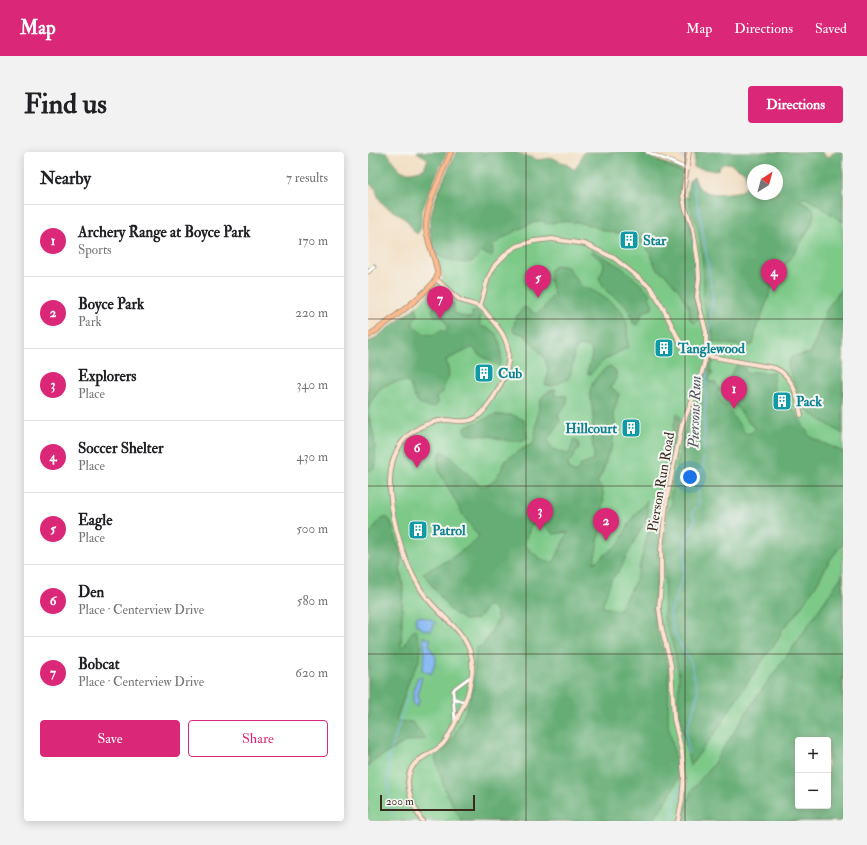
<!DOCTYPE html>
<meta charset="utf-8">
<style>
body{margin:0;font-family:"IM FELL Double Pica",serif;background:#f2f2f2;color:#202124}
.controls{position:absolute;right:12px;bottom:12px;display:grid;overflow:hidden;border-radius:4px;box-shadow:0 2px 10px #0003}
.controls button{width:36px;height:36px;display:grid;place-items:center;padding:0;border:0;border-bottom:1px solid #e0e0e0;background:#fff;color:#202124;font:20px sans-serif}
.compass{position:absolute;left:379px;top:12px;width:36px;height:36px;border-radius:50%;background:#fff;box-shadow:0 2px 10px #0003;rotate:36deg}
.scale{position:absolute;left:12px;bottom:10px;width:95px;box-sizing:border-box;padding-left:4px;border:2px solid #3b2a1e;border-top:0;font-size:11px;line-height:14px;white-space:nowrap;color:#3b2a1e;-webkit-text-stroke:3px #f6f6f2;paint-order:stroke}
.you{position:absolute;left:322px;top:325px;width:14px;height:14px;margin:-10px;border:3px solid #fff;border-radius:50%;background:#1a73e8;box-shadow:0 0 0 6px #1a73e833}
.badge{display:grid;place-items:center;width:26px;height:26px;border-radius:50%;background:#db2777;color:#fff;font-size:13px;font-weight:700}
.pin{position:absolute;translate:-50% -33px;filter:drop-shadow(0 1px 2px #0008)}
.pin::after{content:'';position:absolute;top:21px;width:14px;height:12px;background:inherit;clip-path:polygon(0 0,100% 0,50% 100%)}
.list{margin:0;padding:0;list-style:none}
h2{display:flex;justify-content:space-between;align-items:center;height:52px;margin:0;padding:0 16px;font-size:17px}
h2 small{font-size:13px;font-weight:400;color:#757577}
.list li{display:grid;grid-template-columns:26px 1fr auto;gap:12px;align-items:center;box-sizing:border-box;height:72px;padding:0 16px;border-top:1px solid #e0e0e0}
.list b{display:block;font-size:15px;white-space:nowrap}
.list p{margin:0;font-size:13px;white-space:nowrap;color:#757577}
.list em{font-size:13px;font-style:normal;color:#757577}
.actions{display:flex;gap:8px;padding:12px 16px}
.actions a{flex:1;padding:9px 0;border:1px solid #db2777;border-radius:4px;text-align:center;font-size:14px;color:#db2777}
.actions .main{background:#db2777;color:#fff}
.map{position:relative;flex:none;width:475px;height:669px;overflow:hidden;border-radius:4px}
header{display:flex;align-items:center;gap:24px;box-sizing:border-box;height:56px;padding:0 20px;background:#db2777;color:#fff}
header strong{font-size:19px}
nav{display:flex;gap:22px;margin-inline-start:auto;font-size:14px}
.intro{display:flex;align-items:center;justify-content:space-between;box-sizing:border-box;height:96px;padding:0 24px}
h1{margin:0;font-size:28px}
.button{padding:10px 18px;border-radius:4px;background:#db2777;color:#fff;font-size:14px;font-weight:700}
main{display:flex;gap:24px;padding:0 24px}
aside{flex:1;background:#fff;border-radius:4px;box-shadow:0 2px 10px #0003}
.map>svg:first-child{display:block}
.green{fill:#7dc988;stroke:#5c7a53;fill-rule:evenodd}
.forest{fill:#66ad74;stroke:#506c49;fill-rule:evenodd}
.water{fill:#88b9f4;stroke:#627289}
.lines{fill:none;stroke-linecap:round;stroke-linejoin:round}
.stream{stroke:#88b9f4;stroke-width:1}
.street-casing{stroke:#96846f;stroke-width:4.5}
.secondary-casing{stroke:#96846f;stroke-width:5.5}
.primary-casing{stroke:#96846f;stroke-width:6}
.street{stroke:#fff;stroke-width:3}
.secondary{stroke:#fee3d2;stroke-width:4}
.primary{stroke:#fcba8e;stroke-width:4.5}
.grid{fill:none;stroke:#3b2a1e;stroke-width:1;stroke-opacity:0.55}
.labels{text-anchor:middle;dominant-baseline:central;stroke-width:4;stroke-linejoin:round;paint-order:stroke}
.culture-label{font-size:14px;font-weight:bold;fill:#0d838f;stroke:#f6f6f2;text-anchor:start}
.street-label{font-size:14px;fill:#3b2a1e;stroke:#f6f6f2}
.water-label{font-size:15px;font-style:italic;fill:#52555e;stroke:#f6f6f2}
</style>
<header>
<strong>Map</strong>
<nav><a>Map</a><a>Directions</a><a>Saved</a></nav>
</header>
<div class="intro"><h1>Find us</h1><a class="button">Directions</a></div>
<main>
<aside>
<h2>Nearby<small>7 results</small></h2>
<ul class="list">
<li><span class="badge">1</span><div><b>Archery Range at Boyce Park</b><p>Sports</p></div><em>170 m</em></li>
<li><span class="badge">2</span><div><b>Boyce Park</b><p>Park</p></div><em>220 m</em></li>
<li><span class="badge">3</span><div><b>Explorers</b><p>Place</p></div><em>340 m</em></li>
<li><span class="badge">4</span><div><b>Soccer Shelter</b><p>Place</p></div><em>430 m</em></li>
<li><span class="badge">5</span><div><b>Eagle</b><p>Place</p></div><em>500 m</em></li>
<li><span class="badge">6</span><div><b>Den</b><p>Place · Centerview Drive</p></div><em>580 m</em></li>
<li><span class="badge">7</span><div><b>Bobcat</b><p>Place · Centerview Drive</p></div><em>620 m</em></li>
</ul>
<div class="actions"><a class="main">Save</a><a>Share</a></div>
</aside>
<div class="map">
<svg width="475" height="669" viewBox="0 0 475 669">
<rect width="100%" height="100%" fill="#f6f6f2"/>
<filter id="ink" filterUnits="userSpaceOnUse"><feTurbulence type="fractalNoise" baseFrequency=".025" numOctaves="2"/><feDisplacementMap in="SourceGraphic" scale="8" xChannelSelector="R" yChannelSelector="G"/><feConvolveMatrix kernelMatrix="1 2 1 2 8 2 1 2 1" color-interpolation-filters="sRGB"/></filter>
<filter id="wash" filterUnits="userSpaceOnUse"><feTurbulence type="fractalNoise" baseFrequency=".012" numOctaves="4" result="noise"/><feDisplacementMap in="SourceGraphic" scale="16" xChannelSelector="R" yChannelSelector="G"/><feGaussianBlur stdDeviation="0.9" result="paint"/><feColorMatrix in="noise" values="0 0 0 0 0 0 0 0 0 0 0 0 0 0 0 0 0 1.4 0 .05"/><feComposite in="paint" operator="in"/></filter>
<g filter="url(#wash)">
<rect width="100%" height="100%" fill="#f2ddc0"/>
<path class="green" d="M88 0 212 40 266 0 315 18 312 47 320 45 409 42V18L391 0 475 21V669H0V190L5 188 48 155 76 126C70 111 64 95 62 79 60 54 79 23 88 0ZM430 588H460V654H430Z"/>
<path class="forest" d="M0 0H19C32 20 33 24 56 17L60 7 49 0H79L66 28 53 61V76L49 82C42 77 43 72 38 68 25 56 12 57 8 37L0 30Z
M88 0H147L170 8 184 6 196 11 207 18 211 11 216 0H272L282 4 303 16 316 21 312 35 317 59 322 74 324 87 327 103V146L331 167 326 171 322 168 321 156 310 137 298 123 288 116 282 100 276 93 267 86 255 80 248 81 238 79 218 72 206 70 192 69 179 72 174 68C160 71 135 85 124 94L125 100 124 104 120 103 115 100C110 102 109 106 105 109 96 114 76 107 67 102 65 94 63 86 62 77 61 53 79 23 88 0Z
M327 0H454L457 4 461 5 466 0H475V70L443 48 438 46H432L433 49 445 56 446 62 443 74 428 98 408 127 403 137 392 169 389 173 385 193 378 194 344 190 345 183 335 150 336 133 334 104 329 73 322 55 319 42 321 29 326 25C327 28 328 31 330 34 337 46 363 41 374 39L380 32 377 20 361 11 355 12 348 19 326 15ZM385 18H409V42H385Z
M224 98 257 118 283 142 281 145 284 151V157L275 160 270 173 265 171C264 167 263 162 261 159 256 150 247 146 240 140 236 136 234 131 231 126L235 118 236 111 223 100Z
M188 113 199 115 214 135 222 137 237 146 254 160 259 172 260 195 236 208 222 222H220C219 212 228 203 221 195L211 194 206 201 203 221 200 227 184 234 177 233 179 227 180 217 176 205 157 183 145 179 148 165 156 155 168 162 174 158 186 142 182 130V118Z
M475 134V282L442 261 433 251 420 214 423 205 443 201 458 159Z
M80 151H86V161L96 165 104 166V160L109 159 112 164V174C128 177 133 186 133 202 133 206 134 210 131 214L110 202 105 195 78 208C79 214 83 222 79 227 77 232 75 234 75 240L69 244 68 248 71 250 68 254C60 257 50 253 46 244 44 239 44 235 40 230 33 229 18 231 13 236 10 239 9 242 7 244 3 250 1 252 0 259V190L5 188 48 155 50 162 45 169V173C52 180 56 183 67 183L72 178 78 180 80 176 75 164 70 163 67 165 64 158 69 152 74 153Z
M343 208 346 210 343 214 342 220H345L340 229 348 231 351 238 349 242 354 253H357L378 282 383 281 388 276 382 272 365 250 362 243 360 227 369 213 377 217 378 222 384 220 407 221 405 231 409 245 408 249 410 255 416 257 420 256 426 258 442 285 475 300V391L462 408 448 433 428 462 413 479 410 488 403 496 366 550 352 574 322 614 310 555 311 524 306 497 296 467 298 370 300 358 305 352 302 345 317 277 332 238 340 209Z
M242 214 248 219V227L243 235 251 242 245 262 247 270 244 294 239 305 235 319 229 331C230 332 233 334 233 335 241 349 228 395 226 411L250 393 265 365 279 349 280 363 251 419 243 428 234 455 251 458 268 428 283 369 289 354 294 325 309 261 312 264 296 338 292 369 288 437 285 458 288 478 301 518 300 571 311 624 303 641 285 669H94L78 641 67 605 77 598 88 580 98 559 105 536 108 496 116 493 130 467 127 458 120 453 110 467 96 468 82 458 55 421 82 407 98 396 111 385 95 363 71 319 70 306 74 299C89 308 99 323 113 334L123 332 133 319 136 309 158 295 165 292C169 278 168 261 173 248 175 242 182 238 188 237L186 244H198C202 252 194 257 190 263L192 269 189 275 179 288C185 299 189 300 201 302L206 287 210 290 211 296 200 312 201 318 208 321 213 313 224 309C228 300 224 295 224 285 223 281 225 275 225 270 226 261 223 252 222 243 221 232 233 218 242 214ZM168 370 175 373 186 382 200 380 186 410C175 412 163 399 156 392L163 374Z
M0 261 6 284 8 311 7 316 3 318H0Z
M127 263H144L156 268 159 286C147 293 134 287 121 284 114 283 106 283 98 282L97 275Z
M18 365 22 368 33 401 32 417 35 433 33 495H36L41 484 47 477 53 494 52 507 42 526 28 569 44 570 58 587 37 590 9 607 0 614V385L11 369Z
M475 422V669H314L323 639 344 614 390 543 429 490ZM430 588H460V654H430Z"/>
<path class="water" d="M50 464 62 467 67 471 63 479 57 478 48 473V467Z
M55 485 63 487C58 496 66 498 68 506 68 510 65 518 63 522L54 518 57 504Z
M50 525H54L50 539 51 549 49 554 45 552V538Z"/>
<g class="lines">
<path class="stream" d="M309 0 317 7
M324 27 333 69 345 144 340 198
M320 602 318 582 330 541 323 511 306 481 302 462 316 422 318 385 322 381 327 368 324 361 327 356 331 354 330 324 335 317 339 213
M24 663 21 647 20 608 41 540
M303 669 312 634"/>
</g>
</g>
<g filter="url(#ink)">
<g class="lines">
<defs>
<path id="street" d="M279 0 320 17
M0 120 6 115
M85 546 93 549H97
M87 570 85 539 87 536 102 525"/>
<path id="secondary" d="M112 155 120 126 127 113 140 100 149 94 166 89 184 87 217 92 246 106 282 135 295 156 317 200 407 216C425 224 430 245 433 263
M54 669C44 652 30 623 51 608 59 602 68 599 75 592 82 584 97 551 100 541 103 530 106 514 103 503 96 477 73 465 58 445 35 414 13 343 26 305 34 283 54 270 77 268 86 268 95 271 103 268 113 265 119 254 125 246 137 227 147 205 135 183 130 174 122 166 115 157 110 152 100 152 92 148 84 142 76 134 68 127
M310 669 314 648 316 624 314 600 306 567 303 513 294 477 291 456 293 432V398L299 345 314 273 330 235 338 204V180L329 145 331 126 330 109 325 76 317 55 315 43 321 0"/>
<path id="primary" d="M0 184C14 175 64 138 69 125 72 117 58 88 58 75 58 51 74 22 83 0"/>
</defs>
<use href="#street" class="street-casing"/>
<use href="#secondary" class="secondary-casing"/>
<use href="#primary" class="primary-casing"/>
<use href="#street" class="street"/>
<use href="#secondary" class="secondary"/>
<use href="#primary" class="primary"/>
</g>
</g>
<path class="grid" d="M158 0V669M317 0V669M0 167H475M0 334H475M0 502H475"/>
<defs>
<symbol id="building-square" viewBox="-11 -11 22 22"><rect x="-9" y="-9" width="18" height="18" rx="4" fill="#0f9aa8" stroke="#f6f6f2"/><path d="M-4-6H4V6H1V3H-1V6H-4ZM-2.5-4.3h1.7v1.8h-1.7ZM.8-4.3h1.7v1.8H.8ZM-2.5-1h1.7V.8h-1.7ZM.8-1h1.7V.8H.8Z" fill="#fff"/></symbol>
</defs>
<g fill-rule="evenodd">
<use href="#building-square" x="250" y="77" width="22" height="22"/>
<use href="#building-square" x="285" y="185" width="22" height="22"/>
<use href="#building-square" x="105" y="210" width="22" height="22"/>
<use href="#building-square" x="403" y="238" width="22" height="22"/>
<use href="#building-square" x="252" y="265" width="22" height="22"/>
<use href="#building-square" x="39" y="367" width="22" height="22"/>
</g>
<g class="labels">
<g class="culture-label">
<text x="275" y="88">Star</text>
<text x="310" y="196">Tanglewood</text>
<text x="130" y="221">Cub</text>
<text x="428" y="249">Pack</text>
<text x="249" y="276" text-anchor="end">Hillcourt</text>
<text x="64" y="378">Patrol</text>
</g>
<g class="street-label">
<text transform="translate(293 330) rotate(-80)">Pierson Run Road</text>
</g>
<g class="water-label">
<text transform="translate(327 260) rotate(-88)">Piersons Run</text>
</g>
</g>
</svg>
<div class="controls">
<button>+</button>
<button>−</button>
</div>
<svg class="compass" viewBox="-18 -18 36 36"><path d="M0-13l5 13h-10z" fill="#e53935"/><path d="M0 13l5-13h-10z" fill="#757577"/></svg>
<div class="scale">200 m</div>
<div class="you"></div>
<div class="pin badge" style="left:366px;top:257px">1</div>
<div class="pin badge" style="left:238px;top:389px">2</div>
<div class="pin badge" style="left:172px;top:379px">3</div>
<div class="pin badge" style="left:406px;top:140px">4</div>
<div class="pin badge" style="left:170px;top:146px">5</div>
<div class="pin badge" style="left:49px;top:316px">6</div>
<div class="pin badge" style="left:72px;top:167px">7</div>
</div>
</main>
